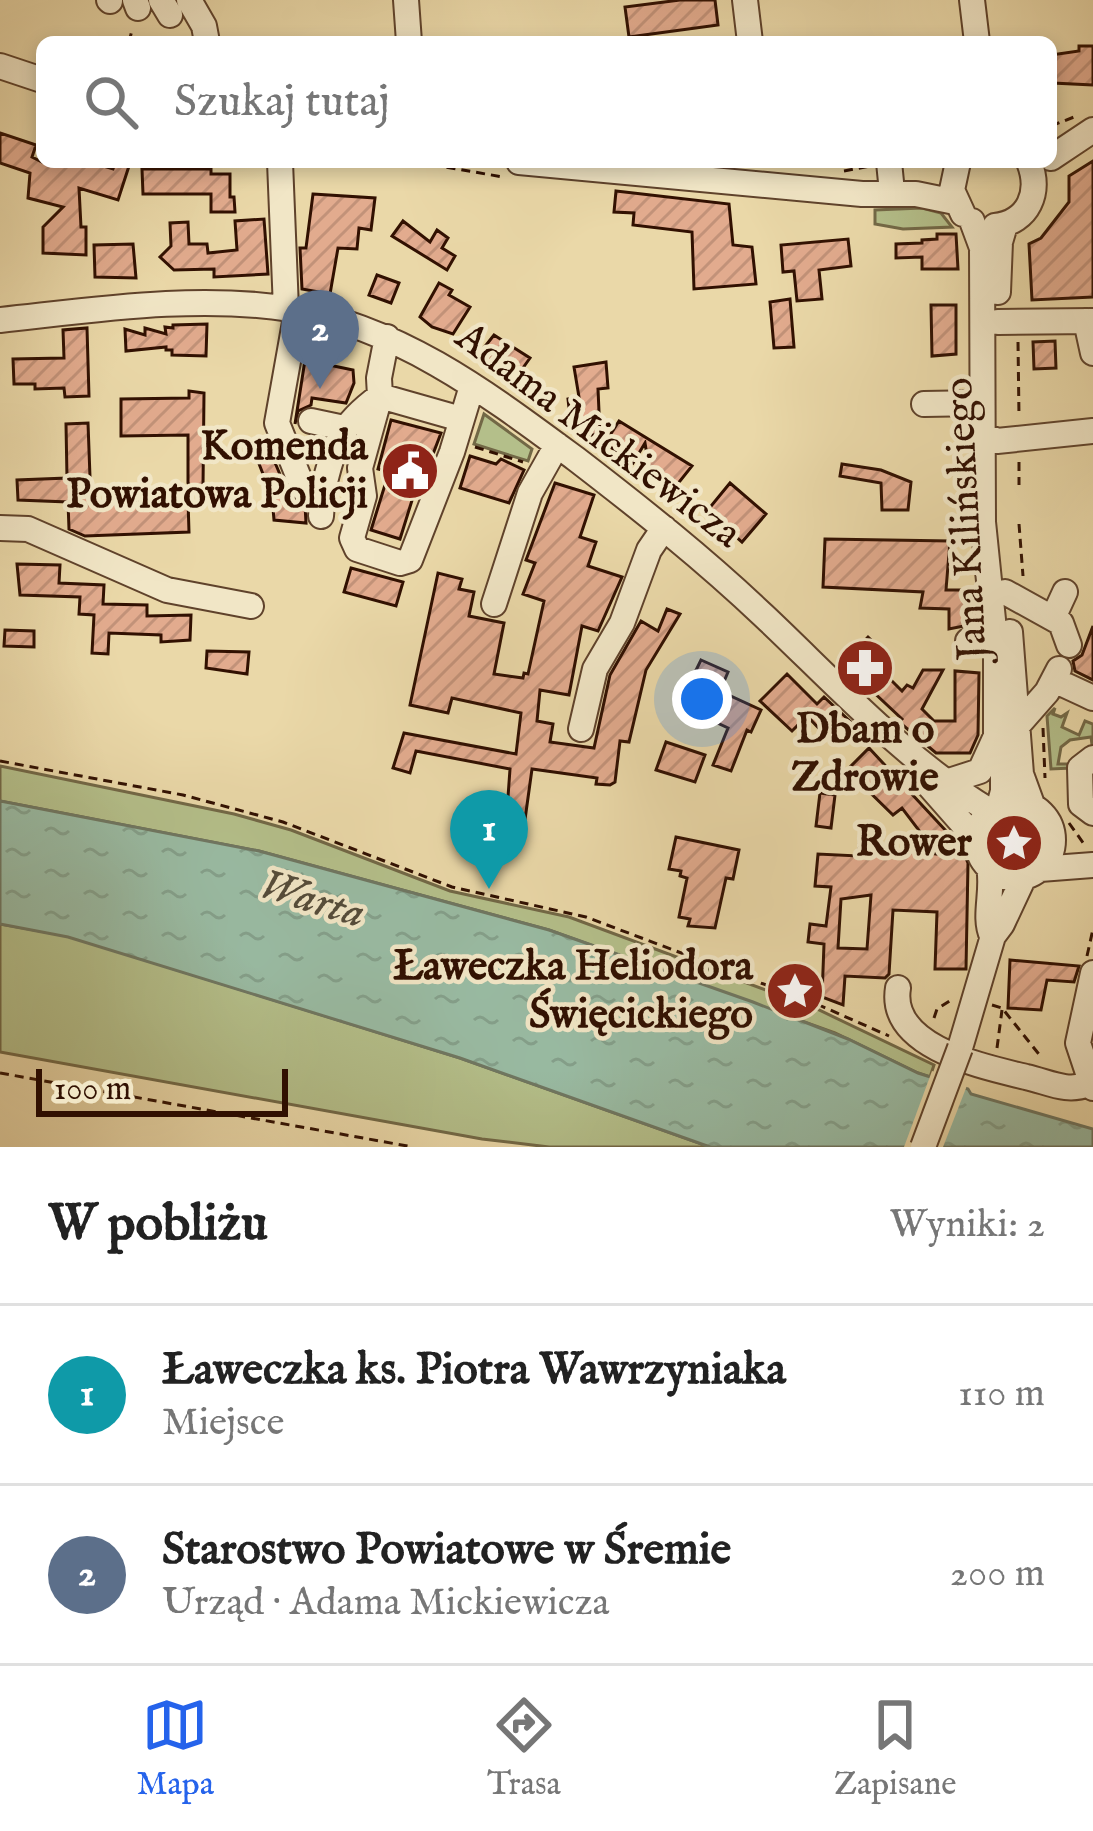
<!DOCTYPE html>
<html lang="pl">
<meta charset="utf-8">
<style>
body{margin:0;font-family:"IM FELL English",serif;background:#f2f2f2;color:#222}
.scale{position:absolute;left:36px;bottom:30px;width:252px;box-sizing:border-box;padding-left:12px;border:6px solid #311001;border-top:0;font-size:33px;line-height:42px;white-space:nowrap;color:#311001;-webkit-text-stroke:9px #f1e6c6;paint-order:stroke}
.you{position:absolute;left:702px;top:699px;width:42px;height:42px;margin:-30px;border:9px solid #fff;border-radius:50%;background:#1a73e8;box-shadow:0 0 0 18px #1a73e833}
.badge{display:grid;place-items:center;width:78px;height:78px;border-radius:50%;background:#2563eb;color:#fff;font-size:39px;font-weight:700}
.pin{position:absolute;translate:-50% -99px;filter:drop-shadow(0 3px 6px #0008)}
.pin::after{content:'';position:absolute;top:63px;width:42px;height:36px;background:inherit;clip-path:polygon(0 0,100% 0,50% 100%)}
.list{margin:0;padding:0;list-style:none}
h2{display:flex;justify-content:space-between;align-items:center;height:156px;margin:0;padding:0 48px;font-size:51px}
h2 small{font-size:39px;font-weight:400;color:#767676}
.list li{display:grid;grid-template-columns:78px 1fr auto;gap:36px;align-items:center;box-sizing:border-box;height:180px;padding:0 48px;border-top:3px solid #e0e0e0}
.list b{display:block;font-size:45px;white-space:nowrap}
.list p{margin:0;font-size:39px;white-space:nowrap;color:#767676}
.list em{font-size:39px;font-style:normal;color:#767676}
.icon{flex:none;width:66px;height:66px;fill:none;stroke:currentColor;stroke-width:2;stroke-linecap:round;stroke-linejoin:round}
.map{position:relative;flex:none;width:1093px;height:1147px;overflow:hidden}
.search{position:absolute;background:#fff;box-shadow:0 6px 18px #0003;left:36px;right:36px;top:36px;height:132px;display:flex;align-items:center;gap:30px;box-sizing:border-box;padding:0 42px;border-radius:18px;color:#767676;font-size:45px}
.sheet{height:516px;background:#fff}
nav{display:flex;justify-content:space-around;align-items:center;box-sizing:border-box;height:168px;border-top:3px solid #e0e0e0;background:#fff;font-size:33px;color:#767676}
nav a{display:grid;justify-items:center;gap:6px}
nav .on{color:#2563eb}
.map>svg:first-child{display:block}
.green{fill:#b4bf8a;stroke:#726846;stroke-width:3}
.water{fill:url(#water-ripples);stroke:#6f7762;stroke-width:3}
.pier{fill:#ead8a8}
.building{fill:url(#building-hatch);stroke:#311001;stroke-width:3;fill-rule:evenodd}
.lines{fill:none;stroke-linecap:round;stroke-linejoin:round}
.minor-casing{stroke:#5f422b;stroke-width:28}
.path{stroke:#311001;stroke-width:3;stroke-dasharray:9 6;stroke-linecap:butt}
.minor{stroke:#f1e6c6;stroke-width:24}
.minor-bridge-casing{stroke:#5f422b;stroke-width:28;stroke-linecap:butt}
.minor-bridge{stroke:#f1e6c6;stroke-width:24}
.labels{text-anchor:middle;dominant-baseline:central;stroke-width:9;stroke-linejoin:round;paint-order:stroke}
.street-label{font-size:42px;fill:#311001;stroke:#f1e6c6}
.poi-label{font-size:42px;font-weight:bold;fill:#311001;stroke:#f1e6c6;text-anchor:end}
.water-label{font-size:45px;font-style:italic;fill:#554c3a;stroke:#f1e6c6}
</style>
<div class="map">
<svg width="1093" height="1147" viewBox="0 0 1093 1147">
<defs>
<pattern id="water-ripples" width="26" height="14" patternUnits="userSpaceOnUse" patternTransform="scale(3)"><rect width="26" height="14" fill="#99bba3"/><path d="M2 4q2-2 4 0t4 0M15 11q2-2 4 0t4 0" fill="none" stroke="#84a08b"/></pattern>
<pattern id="building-hatch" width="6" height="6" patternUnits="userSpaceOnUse" patternTransform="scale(3)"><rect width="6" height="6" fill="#e2ab8e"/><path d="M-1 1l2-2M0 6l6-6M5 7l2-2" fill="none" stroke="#c29279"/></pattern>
</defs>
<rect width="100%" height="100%" fill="#ead8a8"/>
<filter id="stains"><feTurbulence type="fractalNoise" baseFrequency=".00167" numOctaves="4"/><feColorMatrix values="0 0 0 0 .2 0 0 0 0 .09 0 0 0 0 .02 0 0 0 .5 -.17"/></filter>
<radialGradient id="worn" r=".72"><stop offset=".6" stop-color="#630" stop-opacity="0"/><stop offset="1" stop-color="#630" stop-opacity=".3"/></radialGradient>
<path class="green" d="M922 208 941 213 952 227 903 229 875 224V210Z
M484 414 532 449 528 461 474 444Z
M1055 708 1053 714 1061 717 1067 713 1062 727 1079 735 1085 721 1093 724V752L1091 737 1070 740 1061 747 1058 764H1071V768L1051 769 1047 716Z
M0 766 234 814 291 830 450 891 569 917 817 1009 934 1065 930 1077 918 1073 835 1033 549 930 259 851 0 801Z
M991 840a24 24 0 1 1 48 0a24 24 0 1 1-48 0Z
M0 924 68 936 460 1058 710 1147H549L482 1139 0 1052Z"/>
<path class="water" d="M0 801 259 851 549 930 753 1002 848 1039 918 1073 968 1089 971 1094 1093 1129V1147H710L460 1058 68 937 0 924Z"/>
<path class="pier" d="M932 1071 968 1083 943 1147H904Z"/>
<path class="building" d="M680 0H715L718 25 629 37 625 7Z
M1079 46H1093V85L1053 83 1051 55 1079 51Z
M0 133 36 145 32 157 42 162H90L113 169 115 163 129 166 118 200 79 188 81 227H86V255L43 253V227L63 207 28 198 30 173 0 163Z
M1093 161V297L1032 300 1029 244 1041 238 1069 202V176Z
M142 169H211V174H230V197H234L235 212H211V194H143Z
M616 191 729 204 733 245 752 247 756 284 694 289 692 232 633 225 634 213 614 212Z
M313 194 375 198 371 230 359 228 357 249 338 248 330 294 302 289 300 248H306Z
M264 219 268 274 214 277V269L174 270 160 257 171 246 170 223 188 222 189 244H207L208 253 237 250 235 221Z
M403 221 430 242 437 230 448 238 442 248 455 256 447 270 392 236Z
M937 234H956L958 269H922V257L896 258V244L922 243V240L937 239Z
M848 239 851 266 819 270 822 299 797 301 794 271 783 272 781 245Z
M133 244 136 278 95 277 94 245Z
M377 275 399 283 391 303 369 295Z
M439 283 452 290 449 295 470 307 453 334 432 327 420 317Z
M790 299 794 347 774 348 770 302Z
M931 305H956V354L932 356Z
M207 324 206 356 172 355V350H166V347L126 351 125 329 145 335V328L166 334 165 327 173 328V325Z
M87 328 89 396 65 397 64 388 35 389V384H14L13 359 64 358 63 330Z
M494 335 530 358 515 379 479 354Z
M1055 341 1056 368 1034 369 1033 342Z
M305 360 353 370 354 383 346 403 312 398 311 405 298 411 295 424Z
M606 362 608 388 598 389 600 434 585 436 571 426 568 399 579 397 574 367Z
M189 391 204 393 203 487H192L188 483V435L121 436V399L189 398Z
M391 420 441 433 422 483 418 481 400 539 371 530 389 472 378 469Z
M619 421 692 466 680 481 671 489 664 483 652 485 645 443 633 463 605 443Z
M88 423 91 504 188 500 189 532 85 536 69 529 68 502 18 500 17 480 67 478 66 424Z
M268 446 292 503 305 505 306 523 274 520 272 497 254 451Z
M470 456 496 464 501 459 524 470 509 503 460 488Z
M842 464 881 470 911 482 908 510H882L881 483 840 476Z
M555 483 594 495 580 537 596 542 588 566 622 577 598 631 582 626 569 695 540 690 537 721 553 724 550 742 594 748 610 675 641 621 658 631 667 609 680 614 646 670 629 742 620 741 615 782 610 785 596 784 597 778 532 769 522 841 505 839 510 769 416 751 410 773 393 768 404 733 516 754 521 713 452 698 448 713 410 705 438 573 462 579 459 589 474 592 469 616 504 623 494 674 523 678 524 673 528 674 544 601 523 594 535 563 526 560Z
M730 483 766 514 742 542 707 511Z
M825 539 950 541 946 590H969V598H974V624L949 629V609L920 608 923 592 823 587Z
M17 564 60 565 59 583 104 585 103 604 147 605V616L191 615 190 640 161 642V635L109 633 108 654 92 653 94 615 79 614 80 597 20 595Z
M351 568 403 582 396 606 344 592Z
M1093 626V680L1075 671 1073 661 1082 655Z
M5 630 34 631V647L4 646Z
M868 637 885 653 867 672 850 656Z
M207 651 249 652 247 674 206 668Z
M701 660 728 672 720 691 761 710 751 732 747 730 731 771 713 765 728 728 679 705Z
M923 670H943L922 709 934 721H955V671L979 673 978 735 970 753H936L899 722 902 719 869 688 884 673 902 691 907 685 913 688Z
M787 674 817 704 824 697 853 724 834 744 807 716 792 731 760 701Z
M666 742 705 755 695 782 656 770Z
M869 748 961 847 968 863 966 969H935L937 912 893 910 889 974 885 978 845 976 843 1005 822 997 824 944 808 942 810 924 826 926 831 887 815 886 818 854 858 856 859 845 937 854 902 808 893 815 847 770ZM871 895 867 949 838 948 841 899Z
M820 793 835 795 831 828 816 826Z
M676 837 739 850 733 879 726 878 715 928 688 926 690 919 679 917 687 878 680 876 681 871 669 869Z
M1010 960 1079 966 1074 982 1047 980 1041 1010 1008 1008Z"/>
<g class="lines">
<defs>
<path id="minor" d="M109 0 110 1
M135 0 138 8
M161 0 170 15
M189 0 204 26 207 42
M406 0 409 42
M745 0 750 42
M972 0 977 42
M0 66 42 80
M1051 158 1093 130
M280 162 286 309
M519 162 862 194H916L955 202
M889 162 891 182
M958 162 952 190 963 214
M972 221 982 248 983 522 996 649V736L1003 759V791L999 806
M995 226C1029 222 1041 192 1029 162
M998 292 1000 242 1005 225
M297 311 277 423 303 488 323 491C333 445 341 424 380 396L461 419
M0 320C94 310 196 294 290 309 400 327 488 394 576 459 641 509 704 559 764 616 834 682 907 762 990 811
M1086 321 1093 353
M998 322 1093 321
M387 337 379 378 380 396 360 468 364 496 352 538 357 549 400 563 410 560 452 452 472 386
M924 404 981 403
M311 421 344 428
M982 435 997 441 1093 431
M321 516 323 491
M0 528 28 529 167 590 251 606
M1005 592 1061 623 1069 645
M494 604 530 493 557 445
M1053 618 1065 592
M1010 632 1021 774 1033 807
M968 641 995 639
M1054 680 1093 698
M1018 725 1047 692 1059 669
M581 729 595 669 622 623 649 550 664 528
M1093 758 1080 768 1081 804 1093 813
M918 773 977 840
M949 781 980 771 996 736
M977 840a38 38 0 1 1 76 0a38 38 0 1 1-76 0Z
M989 868C994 890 983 917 992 936
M1040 869 1093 865
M1093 973 1078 1043 1093 1088
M898 988C888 1048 986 1067 1026 1077 1049 1082 1066 1093 1089 1084
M960 1048 993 936 1002 924 1024 877"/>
</defs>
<use href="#minor" class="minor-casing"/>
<path class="path" d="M129 42 132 30
M1051 126 1074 117
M417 162 503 177
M844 171 870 166
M1018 342 1019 416
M475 447 523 462
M1019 462V485
M1019 524 1023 576
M844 663 862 682
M1043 728 1045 778
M0 761 183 795 283 822 452 887 586 917 819 1005 889 1036
M1069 823 1084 844
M1087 956 1093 929
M992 1005 1002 1008 1042 1058
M934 1018 937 1009 951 1000
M997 1048 1002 1010
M0 1073 413 1147"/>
<use href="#minor" class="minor"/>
<defs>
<path id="minor-bridge" d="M923 1147 960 1048"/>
</defs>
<use href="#minor-bridge" class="minor-bridge-casing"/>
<use href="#minor-bridge" class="minor-bridge"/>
</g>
<defs>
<symbol id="civic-disc" viewBox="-11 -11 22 22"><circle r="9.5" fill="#8f2418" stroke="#f1e6c6"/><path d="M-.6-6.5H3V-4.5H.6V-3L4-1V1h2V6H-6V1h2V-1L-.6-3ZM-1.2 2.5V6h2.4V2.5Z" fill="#fff"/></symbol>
<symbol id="pharmacy-disc" viewBox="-11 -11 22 22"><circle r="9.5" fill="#8f2418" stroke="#f1e6c6"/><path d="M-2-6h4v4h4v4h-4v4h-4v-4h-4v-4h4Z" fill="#fff"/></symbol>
<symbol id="sight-disc" viewBox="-11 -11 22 22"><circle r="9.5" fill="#8f2418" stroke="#f1e6c6"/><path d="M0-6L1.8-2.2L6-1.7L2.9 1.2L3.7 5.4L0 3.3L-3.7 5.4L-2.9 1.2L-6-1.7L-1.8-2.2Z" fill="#fff"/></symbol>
</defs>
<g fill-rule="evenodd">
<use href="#civic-disc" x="377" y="438" width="66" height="66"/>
<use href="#pharmacy-disc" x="832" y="635" width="66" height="66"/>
<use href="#sight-disc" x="981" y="810" width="66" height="66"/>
<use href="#sight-disc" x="762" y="958" width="66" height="66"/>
</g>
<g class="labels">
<g class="street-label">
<text transform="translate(598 436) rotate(37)">Adama Mickiewicza</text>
<text transform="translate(967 519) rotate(-93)">Jana Kilińskiego</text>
</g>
<g class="poi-label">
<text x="368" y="447">Komenda<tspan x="368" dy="48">Powiatowa Policji</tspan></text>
<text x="865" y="730" text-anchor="middle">Dbam o<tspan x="865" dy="48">Zdrowie</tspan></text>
<text x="972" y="843">Rower</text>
<text x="753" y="967">Ławeczka Heliodora<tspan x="753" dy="48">Święcickiego</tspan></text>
</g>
<g class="water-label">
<text transform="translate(312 900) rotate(17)">Warta</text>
</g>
</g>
<rect width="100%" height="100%" filter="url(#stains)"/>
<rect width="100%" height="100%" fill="url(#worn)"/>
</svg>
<div class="scale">100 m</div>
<div class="you"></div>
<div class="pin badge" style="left:489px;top:889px;background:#0f9aa8">1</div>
<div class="pin badge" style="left:320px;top:389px;background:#5c6f8a">2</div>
<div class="search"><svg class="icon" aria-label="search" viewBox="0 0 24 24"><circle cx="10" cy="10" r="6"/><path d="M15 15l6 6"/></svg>Szukaj tutaj</div>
</div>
<section class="sheet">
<h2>W pobliżu<small>Wyniki: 2</small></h2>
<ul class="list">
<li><span class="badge" style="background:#0f9aa8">1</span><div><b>Ławeczka ks. Piotra Wawrzyniaka</b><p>Miejsce</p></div><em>110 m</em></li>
<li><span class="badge" style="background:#5c6f8a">2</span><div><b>Starostwo Powiatowe w Śremie</b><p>Urząd · Adama Mickiewicza</p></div><em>200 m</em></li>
</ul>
</section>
<nav>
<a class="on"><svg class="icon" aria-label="map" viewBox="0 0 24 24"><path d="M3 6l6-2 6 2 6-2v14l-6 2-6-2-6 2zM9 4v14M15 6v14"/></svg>Mapa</a>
<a><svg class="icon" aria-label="directions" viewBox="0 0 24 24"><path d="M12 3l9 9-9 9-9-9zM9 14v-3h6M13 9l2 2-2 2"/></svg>Trasa</a>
<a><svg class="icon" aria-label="saved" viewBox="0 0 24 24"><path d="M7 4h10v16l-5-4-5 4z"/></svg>Zapisane</a>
</nav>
